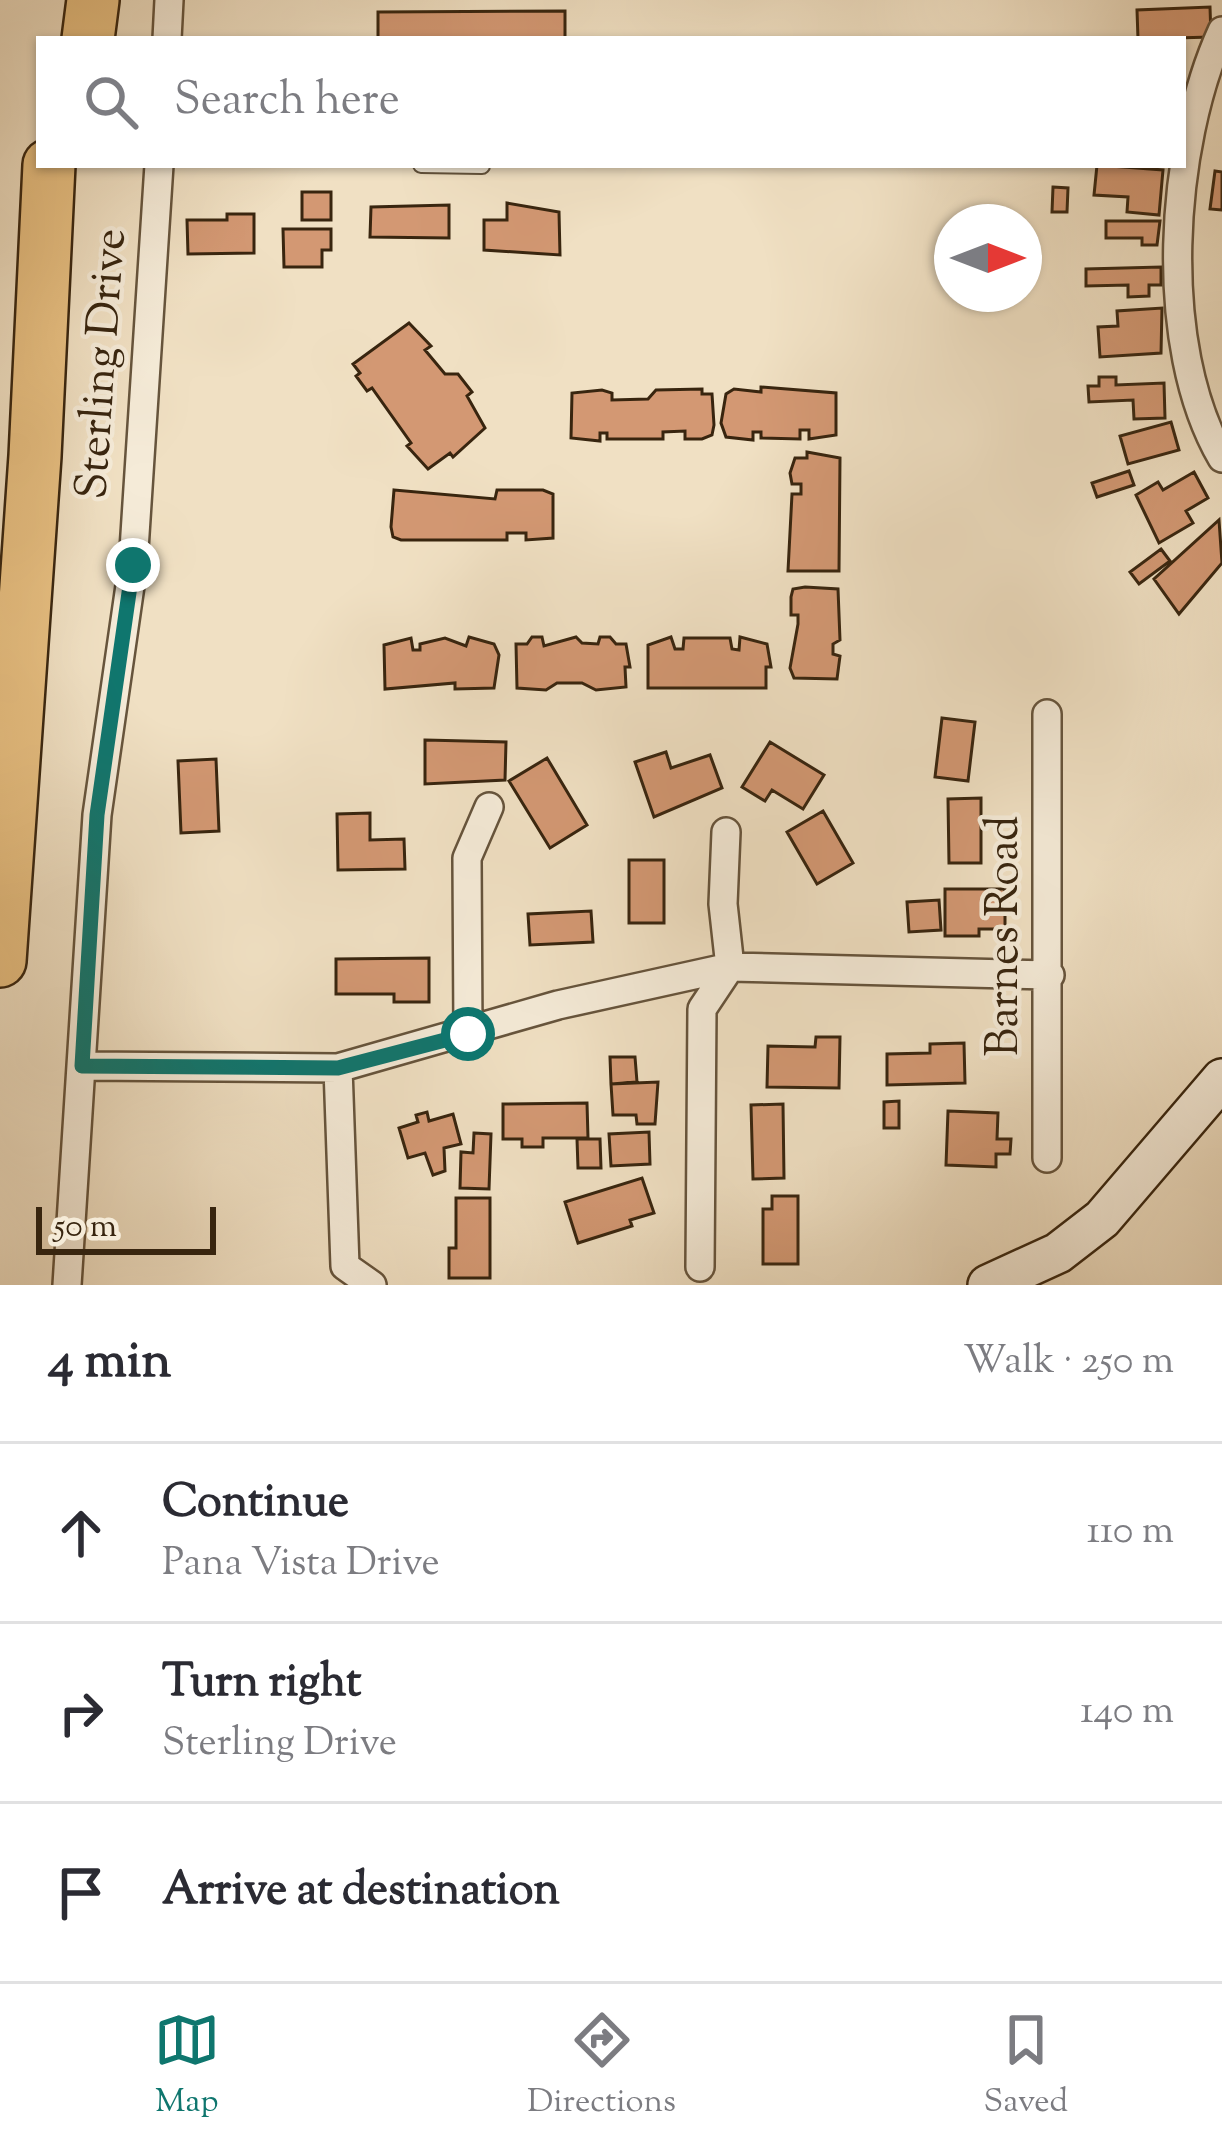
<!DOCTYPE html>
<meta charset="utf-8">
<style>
body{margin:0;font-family:"Sorts Mill Goudy",serif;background:#f7f7f7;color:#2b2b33}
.compass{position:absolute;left:934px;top:204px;width:108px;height:108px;border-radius:50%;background:#fff;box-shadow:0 3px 9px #0004;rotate:90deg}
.scale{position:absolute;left:36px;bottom:30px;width:180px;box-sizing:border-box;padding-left:12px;border:6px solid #38250f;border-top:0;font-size:33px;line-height:42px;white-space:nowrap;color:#38250f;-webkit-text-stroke:9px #f5ebd8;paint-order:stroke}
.stop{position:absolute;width:36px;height:36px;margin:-27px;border:9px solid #0f766e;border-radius:50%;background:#fff}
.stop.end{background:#0f766e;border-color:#fff;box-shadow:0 3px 12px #0008}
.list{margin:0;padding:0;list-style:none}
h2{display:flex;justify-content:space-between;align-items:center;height:156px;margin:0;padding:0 48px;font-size:51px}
h2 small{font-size:39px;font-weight:400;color:#7c7c81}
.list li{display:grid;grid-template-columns:78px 1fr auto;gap:36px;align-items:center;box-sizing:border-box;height:180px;padding:0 48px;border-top:3px solid #e1e1e2}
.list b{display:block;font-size:45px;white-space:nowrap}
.list p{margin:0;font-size:39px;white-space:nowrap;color:#7c7c81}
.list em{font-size:39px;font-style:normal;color:#7c7c81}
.icon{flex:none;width:66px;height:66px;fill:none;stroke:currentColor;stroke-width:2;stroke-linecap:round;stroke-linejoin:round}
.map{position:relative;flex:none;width:1222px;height:1285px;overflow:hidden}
.search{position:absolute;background:#fff;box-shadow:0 3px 9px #0004;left:36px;right:36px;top:36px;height:132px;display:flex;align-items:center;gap:30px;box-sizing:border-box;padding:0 42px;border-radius:0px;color:#7c7c81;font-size:45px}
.sheet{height:696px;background:#fff}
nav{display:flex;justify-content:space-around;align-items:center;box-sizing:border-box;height:168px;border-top:3px solid #e1e1e2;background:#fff;font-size:33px;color:#7c7c81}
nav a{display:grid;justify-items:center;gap:6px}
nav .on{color:#0f766e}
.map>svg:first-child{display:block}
.building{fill:#d39873;stroke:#38250f;stroke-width:3}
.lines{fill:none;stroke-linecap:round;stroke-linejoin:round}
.lane-casing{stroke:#66543c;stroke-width:18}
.street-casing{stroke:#66543c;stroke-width:32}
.secondary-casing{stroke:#38250f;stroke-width:44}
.highway-casing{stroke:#38250f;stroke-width:56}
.lane{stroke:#f5ebd8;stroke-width:14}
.street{stroke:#f5ebd8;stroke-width:27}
.secondary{stroke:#f5ebd8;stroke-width:39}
.highway{stroke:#e8c082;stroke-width:51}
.route{stroke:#0f766e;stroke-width:15}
.labels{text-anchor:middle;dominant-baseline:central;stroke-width:9;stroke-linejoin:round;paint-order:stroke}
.street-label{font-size:45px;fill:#38250f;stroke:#f5ebd8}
</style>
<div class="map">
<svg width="1222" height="1285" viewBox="0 0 1222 1285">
<rect width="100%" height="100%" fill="#f0e0c3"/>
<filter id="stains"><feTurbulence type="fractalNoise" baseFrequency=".00167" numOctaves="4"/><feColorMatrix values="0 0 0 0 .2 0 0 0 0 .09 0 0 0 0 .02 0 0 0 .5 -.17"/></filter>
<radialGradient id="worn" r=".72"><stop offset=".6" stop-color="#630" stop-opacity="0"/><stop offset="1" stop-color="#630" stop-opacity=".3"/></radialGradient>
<path class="building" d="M1210 7 1211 37 1138 39 1137 10Z
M565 11V39H378V12Z
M1097 165 1163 170 1159 215 1127 212 1128 197 1094 195Z
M1215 171 1222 172V210L1210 209Z
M1053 187 1068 188 1067 212H1052Z
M302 192H331V220H302Z
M507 203 559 212 560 255 484 250V220H507Z
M449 205V238L370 237 371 207Z
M227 214H254V253L188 254 187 220H227Z
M1106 221H1160L1157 245H1142V238H1106Z
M283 229H331V250H322V267H284Z
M1161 267V285H1149V296L1128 297V285L1086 286V269Z
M1162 308 1161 353 1100 357 1098 327 1118 326 1117 311Z
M409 323 431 346 425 350 445 374H458L472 392 467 396 485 428 453 457 450 453 428 469 407 446 411 443 372 388 367 391 356 376 360 373 353 364Z
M1099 377H1116V385L1164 383 1165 418 1134 419 1133 400 1089 402 1088 386H1099Z
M761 387 836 393V435L809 439V430H800V439L761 438V432H753V440L726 437 721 423 726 394 734 389 761 392Z
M702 389V394H712L714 425 712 435 702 439H685V431L663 432V439H607V433H600V441L571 438 572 393 602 390 612 393V400L648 399 656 390Z
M1171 422 1179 450 1128 464 1120 436Z
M807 452 840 458 839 571H788L792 494H801V484H792L790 473 795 458H807Z
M1129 471 1134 485 1097 497 1092 483Z
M1194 472 1208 498 1186 511 1193 523 1159 543 1136 495 1158 482 1163 490Z
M394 490 495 499 497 490H543L553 494V538L526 540V533H507V540H401L393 537 391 527Z
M1219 520 1222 563 1179 614 1154 579Z
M1161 549 1170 561 1139 584 1130 572Z
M805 587 838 589 840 640 833 644V654L840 656 837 679 794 678 790 668 798 624V615H791V597L793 589Z
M469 637 494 644 499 655 494 688 455 689V683L385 689 384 645 411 638 413 650H420V644L445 638 466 646Z
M532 637H542L544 646 576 637 582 643 598 644 600 637H610L616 644H626L630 667H625L626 687 596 690 582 683H557L546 690 517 688 516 644H527Z
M671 637 675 649H683L684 638H730L732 649 739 650 740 637 767 644 771 667H766V688H648V645Z
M942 718 975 722 968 781 935 777Z
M425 740 506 742 505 780 425 784Z
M770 742 824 775 803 809 772 790 765 801 742 787Z
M666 752 671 768 710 755 722 788 654 817 635 762Z
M547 758 587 825 550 848 509 781Z
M216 759 219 831 181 833 178 761Z
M981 798V863H949L948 799Z
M823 811 853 863 817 884 787 832Z
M370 813V840L404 839 405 869 338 870 337 814Z
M629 860H664V923H629Z
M945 889H1005V929H979V936H945Z
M939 900 941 930 909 932 907 902Z
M591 911 593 942 530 945 528 914Z
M429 958V1002H394V994H336V959Z
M816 1037H840L839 1088 767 1087 768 1046 815 1047Z
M964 1043 965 1083 887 1085V1054L930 1053V1044Z
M610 1057H635L637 1082 611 1084Z
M658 1082 655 1124H637L636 1115H613L611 1084Z
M899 1101V1128H884V1102Z
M587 1103 588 1138H543V1147H522V1139H503V1104Z
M783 1104 784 1178 753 1179 751 1105Z
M948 1111 998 1113 997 1139H1011L1010 1154H996V1167L946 1165Z
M427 1112 429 1121 453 1114 461 1144 444 1148 445 1171 433 1175 425 1153 408 1158 399 1128 418 1122 416 1115Z
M649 1132 650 1164 611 1166 609 1134Z
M474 1133 491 1134 489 1189 460 1188 461 1152 473 1153Z
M577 1139H600L601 1168H578Z
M642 1178 654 1213 630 1220 632 1226 578 1243 565 1202Z
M772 1196H798V1264H763V1209H772Z
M456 1198H490V1278H449V1248H456Z"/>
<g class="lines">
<defs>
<path id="lane" d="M421 165 482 166"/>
<path id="street" d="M1222 31C1170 145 1156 345 1222 458
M167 39 169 0
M1047 714V1158
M468 1034 467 858 489 807
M82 1066 338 1068 558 1005 730 967 1050 975
M338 1068 345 1266 372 1285
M700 1267 702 1009 730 967 723 904 726 832
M67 1285 97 815 133 565 159 165"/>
<path id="secondary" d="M988 1285 1058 1253 1102 1219 1222 1079"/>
<path id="highway" d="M88 39 93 0
M0 961 35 456 49 165"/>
</defs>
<use href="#lane" class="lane-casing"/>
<use href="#street" class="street-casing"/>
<use href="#secondary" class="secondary-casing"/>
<use href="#highway" class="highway-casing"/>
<use href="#lane" class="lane"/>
<use href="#street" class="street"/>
<use href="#secondary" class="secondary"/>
<use href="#highway" class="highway"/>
</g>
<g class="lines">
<path class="route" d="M133 565 97 815 82 1066 338 1068 468 1034"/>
</g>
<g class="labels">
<g class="street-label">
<text transform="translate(104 364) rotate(-86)">Sterling Drive</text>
<text transform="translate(1006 936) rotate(-90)">Barnes Road</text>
</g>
</g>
<rect width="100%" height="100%" filter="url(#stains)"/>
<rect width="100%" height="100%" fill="url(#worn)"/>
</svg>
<svg class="compass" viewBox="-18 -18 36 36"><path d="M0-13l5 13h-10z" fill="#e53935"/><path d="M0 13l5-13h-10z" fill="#7c7c81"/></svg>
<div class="scale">50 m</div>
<div class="stop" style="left:468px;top:1034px"></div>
<div class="stop end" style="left:133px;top:565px"></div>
<div class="search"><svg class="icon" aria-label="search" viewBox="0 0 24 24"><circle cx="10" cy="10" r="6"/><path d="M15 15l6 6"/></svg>Search here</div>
</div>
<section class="sheet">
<h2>4 min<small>Walk · 250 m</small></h2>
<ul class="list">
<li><svg class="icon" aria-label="ahead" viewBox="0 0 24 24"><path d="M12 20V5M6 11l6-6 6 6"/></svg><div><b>Continue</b><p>Pana Vista Drive</p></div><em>110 m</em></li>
<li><svg class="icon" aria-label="right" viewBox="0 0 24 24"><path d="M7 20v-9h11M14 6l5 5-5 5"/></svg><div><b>Turn right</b><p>Sterling Drive</p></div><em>140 m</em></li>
<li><svg class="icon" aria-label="arrive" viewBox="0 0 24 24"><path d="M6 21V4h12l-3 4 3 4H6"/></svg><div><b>Arrive at destination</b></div></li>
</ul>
</section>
<nav>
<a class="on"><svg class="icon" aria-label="map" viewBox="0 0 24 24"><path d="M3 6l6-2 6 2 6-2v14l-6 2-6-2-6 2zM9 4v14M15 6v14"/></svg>Map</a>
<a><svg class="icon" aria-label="directions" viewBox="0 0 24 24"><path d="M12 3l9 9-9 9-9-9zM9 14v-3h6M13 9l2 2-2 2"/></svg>Directions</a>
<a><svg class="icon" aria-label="saved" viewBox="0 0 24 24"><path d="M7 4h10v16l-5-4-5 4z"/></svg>Saved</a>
</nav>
